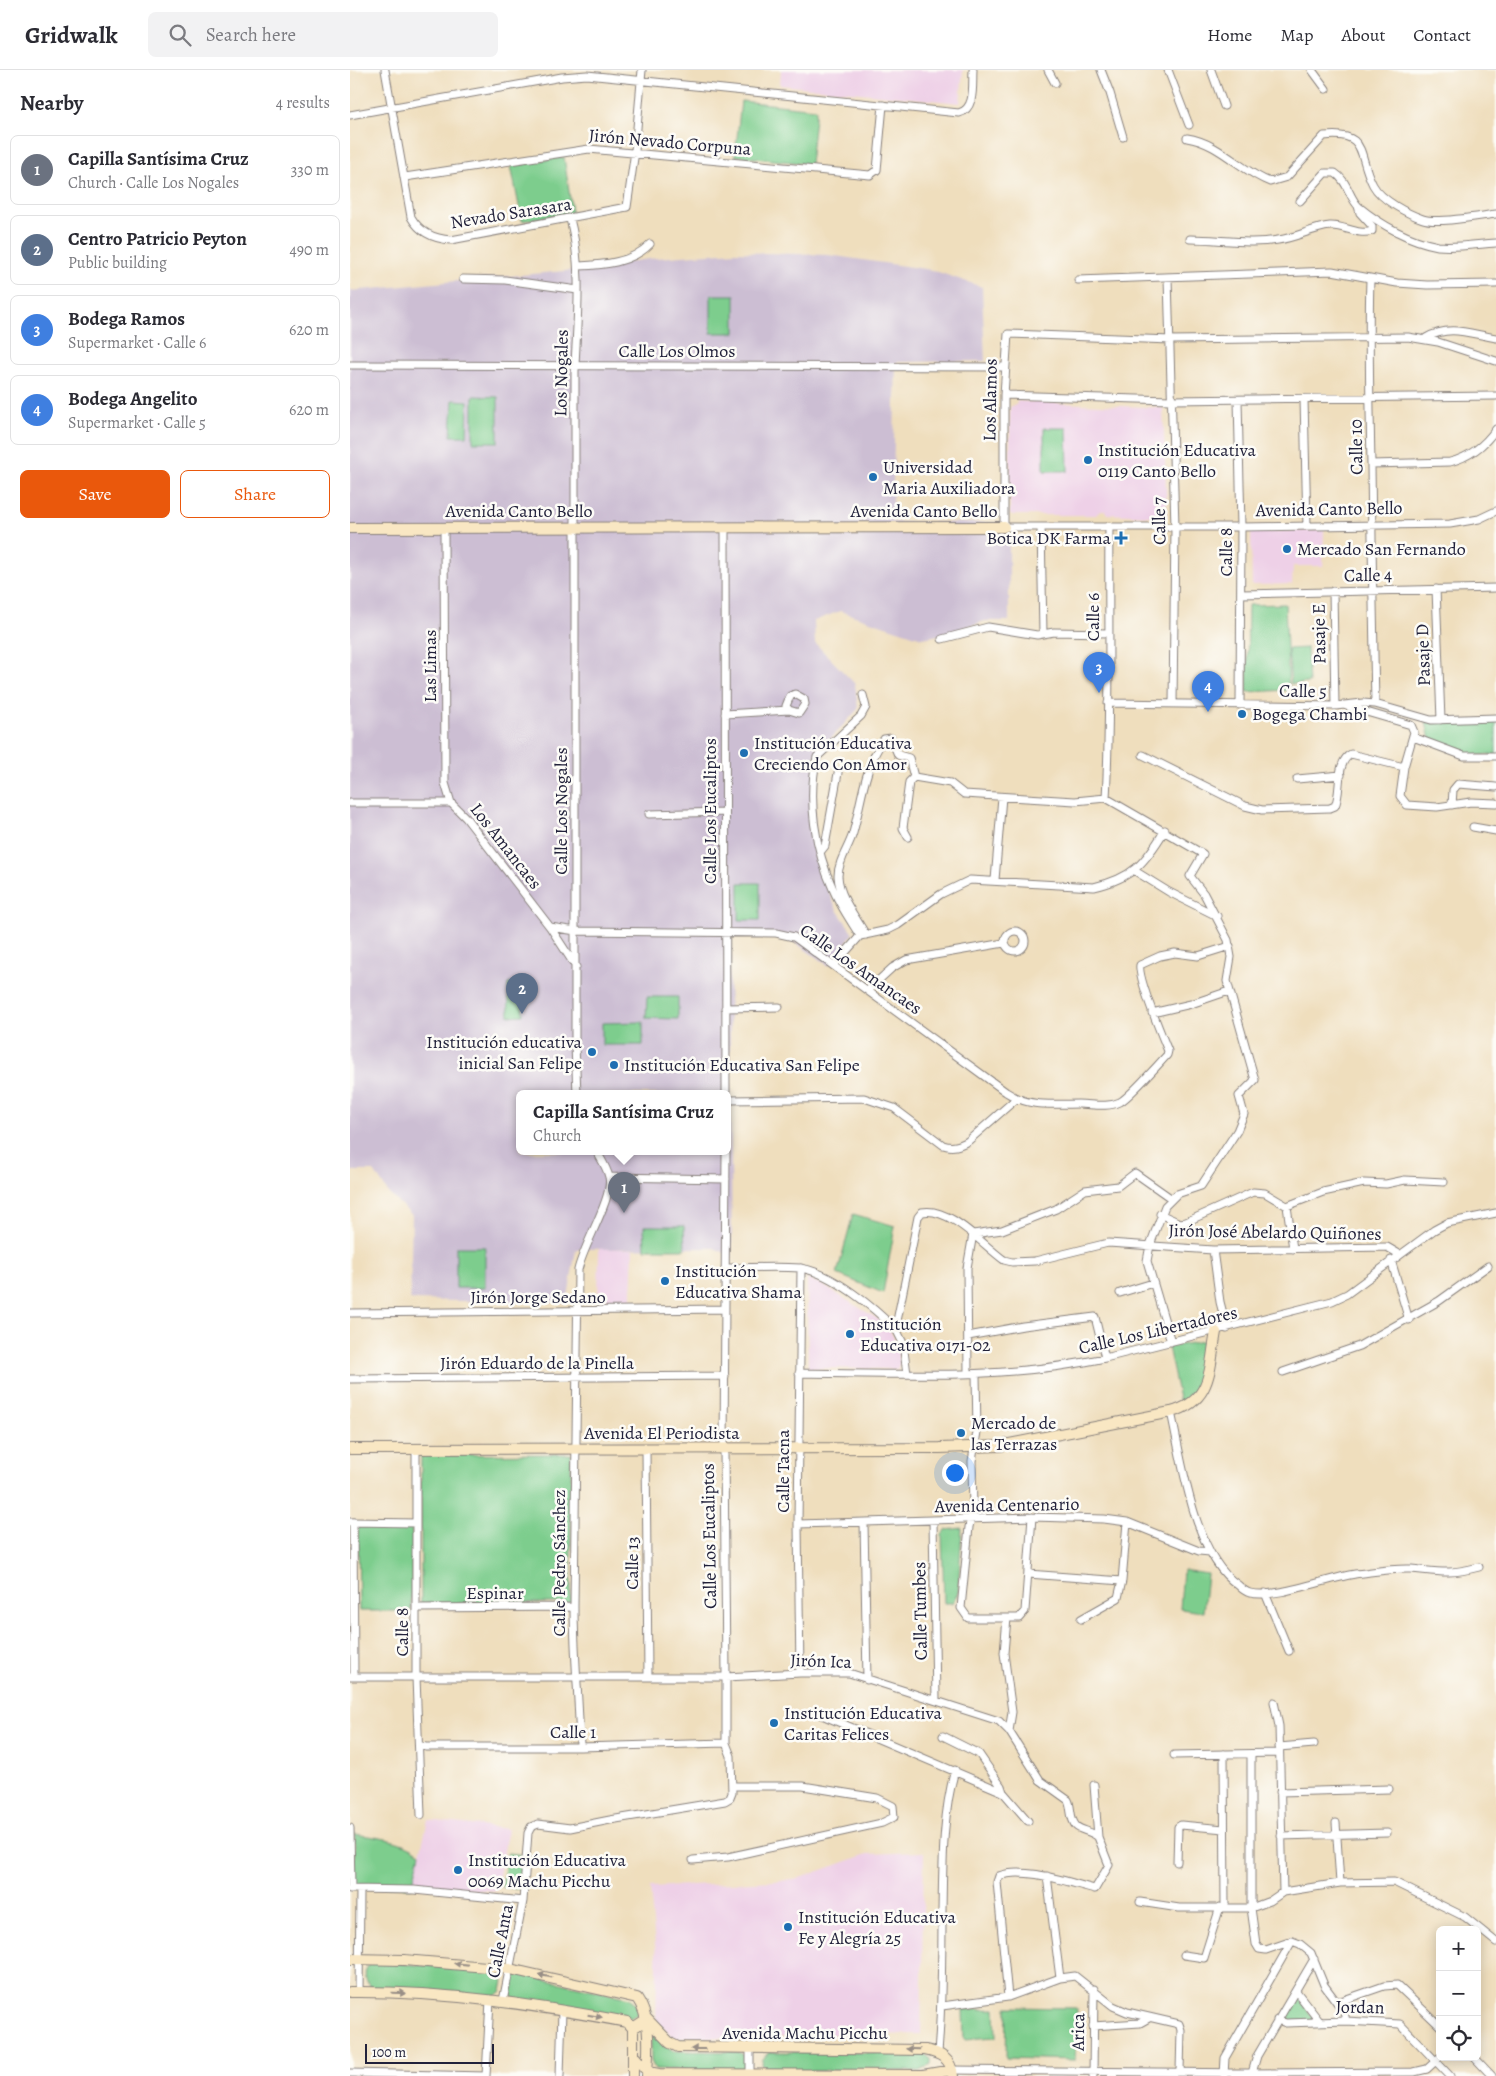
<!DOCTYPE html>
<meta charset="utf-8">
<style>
body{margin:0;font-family:Alegreya,serif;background:#f2f2f3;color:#2b2b33}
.controls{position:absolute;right:15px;bottom:15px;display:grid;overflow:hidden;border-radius:8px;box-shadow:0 2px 12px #0003}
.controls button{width:45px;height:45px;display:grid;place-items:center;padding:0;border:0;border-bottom:1px solid #e1e1e2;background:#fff;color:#2b2b33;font:25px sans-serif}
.scale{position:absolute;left:15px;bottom:12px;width:129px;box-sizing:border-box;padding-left:5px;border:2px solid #22223b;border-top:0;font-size:14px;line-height:18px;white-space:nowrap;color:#22223b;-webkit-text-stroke:4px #fdfcf7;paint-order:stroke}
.you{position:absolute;left:604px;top:1402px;width:18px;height:18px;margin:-12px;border:4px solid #fff;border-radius:50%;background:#1a73e8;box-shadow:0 0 0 8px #1a73e833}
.badge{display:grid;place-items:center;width:32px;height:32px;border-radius:50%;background:#ea580c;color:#fff;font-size:16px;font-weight:700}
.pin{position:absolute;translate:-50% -41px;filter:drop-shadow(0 1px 2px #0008)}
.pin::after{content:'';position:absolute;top:26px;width:18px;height:15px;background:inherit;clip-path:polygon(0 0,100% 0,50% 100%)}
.popup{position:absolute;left:166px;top:1020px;width:215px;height:65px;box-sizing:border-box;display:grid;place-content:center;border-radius:8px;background:#fff;filter:drop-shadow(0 1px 4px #0005);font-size:16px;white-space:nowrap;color:#7c7c81}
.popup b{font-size:19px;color:#2b2b33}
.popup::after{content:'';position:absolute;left:50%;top:100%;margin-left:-10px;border:10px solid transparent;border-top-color:#fff}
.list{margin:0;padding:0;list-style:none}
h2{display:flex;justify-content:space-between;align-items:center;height:65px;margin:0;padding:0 20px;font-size:21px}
h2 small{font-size:16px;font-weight:400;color:#7c7c81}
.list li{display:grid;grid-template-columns:32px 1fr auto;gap:15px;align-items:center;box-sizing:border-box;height:70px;margin:0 10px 10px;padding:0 10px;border:1px solid #e1e1e2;border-radius:8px}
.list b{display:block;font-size:19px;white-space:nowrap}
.list p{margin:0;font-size:16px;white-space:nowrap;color:#7c7c81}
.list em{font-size:16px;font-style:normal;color:#7c7c81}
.actions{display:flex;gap:10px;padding:15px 20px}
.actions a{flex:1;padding:11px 0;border:1px solid #ea580c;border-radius:8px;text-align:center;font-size:18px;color:#ea580c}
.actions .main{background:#ea580c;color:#fff}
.icon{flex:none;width:28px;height:28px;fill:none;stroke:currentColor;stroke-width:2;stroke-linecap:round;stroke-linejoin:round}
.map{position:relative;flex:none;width:1146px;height:2006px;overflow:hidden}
header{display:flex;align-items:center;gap:30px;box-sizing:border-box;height:70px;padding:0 25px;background:#fff;border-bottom:1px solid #e1e1e2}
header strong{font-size:24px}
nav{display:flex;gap:28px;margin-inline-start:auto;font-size:18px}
.search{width:350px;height:45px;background:#f2f2f3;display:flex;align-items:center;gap:12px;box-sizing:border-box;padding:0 18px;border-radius:8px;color:#7c7c81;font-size:19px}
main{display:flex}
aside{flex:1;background:#fff}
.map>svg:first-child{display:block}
.built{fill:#eed0e7}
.industrial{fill:#ccbed3;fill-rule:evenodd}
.green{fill:#7dcd8d;stroke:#507864}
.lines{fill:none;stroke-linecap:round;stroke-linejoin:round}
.street-casing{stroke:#88807c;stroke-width:9}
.secondary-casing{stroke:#88807c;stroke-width:12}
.street{stroke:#fff;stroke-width:7}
.secondary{stroke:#f9e7c3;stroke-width:10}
.oneway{fill:#988e86}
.poi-dot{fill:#1f6fb2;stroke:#fdfcf7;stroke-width:2}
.labels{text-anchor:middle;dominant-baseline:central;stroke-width:5;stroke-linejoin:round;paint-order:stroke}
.street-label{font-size:18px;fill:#22223b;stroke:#fdfcf7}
.poi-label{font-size:18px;fill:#22223b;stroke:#fdfcf7;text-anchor:start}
</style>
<header>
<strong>Gridwalk</strong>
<div class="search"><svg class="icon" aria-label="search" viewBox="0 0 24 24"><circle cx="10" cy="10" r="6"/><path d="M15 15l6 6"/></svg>Search here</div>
<nav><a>Home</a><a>Map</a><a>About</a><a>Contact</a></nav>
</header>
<main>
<aside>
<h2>Nearby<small>4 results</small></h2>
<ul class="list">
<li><span class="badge" style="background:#6b7280">1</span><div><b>Capilla Santísima Cruz</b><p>Church · Calle Los Nogales</p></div><em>330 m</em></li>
<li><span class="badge" style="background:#5c6f8a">2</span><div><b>Centro Patricio Peyton</b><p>Public building</p></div><em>490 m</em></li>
<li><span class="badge" style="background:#3f7fe0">3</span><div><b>Bodega Ramos</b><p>Supermarket · Calle 6</p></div><em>620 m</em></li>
<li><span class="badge" style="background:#3f7fe0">4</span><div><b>Bodega Angelito</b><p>Supermarket · Calle 5</p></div><em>620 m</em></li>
</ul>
<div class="actions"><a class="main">Save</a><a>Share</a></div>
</aside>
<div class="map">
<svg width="1146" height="2006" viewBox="0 0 1146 2006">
<rect width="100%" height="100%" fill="#fdfcf7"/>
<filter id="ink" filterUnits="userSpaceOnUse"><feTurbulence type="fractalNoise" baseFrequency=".02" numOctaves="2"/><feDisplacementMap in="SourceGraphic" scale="10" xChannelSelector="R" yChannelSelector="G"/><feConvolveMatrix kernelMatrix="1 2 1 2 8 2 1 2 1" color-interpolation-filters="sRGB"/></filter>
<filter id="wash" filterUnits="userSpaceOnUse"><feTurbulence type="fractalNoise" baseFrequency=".0096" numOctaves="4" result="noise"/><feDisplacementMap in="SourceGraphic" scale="20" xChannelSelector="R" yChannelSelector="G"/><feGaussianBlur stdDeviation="1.12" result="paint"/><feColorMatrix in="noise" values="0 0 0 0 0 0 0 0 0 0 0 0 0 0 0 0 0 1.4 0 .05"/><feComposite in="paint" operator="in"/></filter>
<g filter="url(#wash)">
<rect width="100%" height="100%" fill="#efdebd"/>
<path class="built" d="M431 0H613L610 33 430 15Z
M667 331 813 338 817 447 757 444 755 441H750L746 445H660V337L667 334Z
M974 460 973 496H943L942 514 902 515 901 462Z
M249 1178 283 1179 281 1229H248Z
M457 1209 469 1213 536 1254 548 1275 550 1293 547 1299 458 1298Z
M78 1750 158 1759 146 1821 62 1817Z
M574 1782 571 1964 323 1968 306 1950 307 1897 300 1817 444 1810 517 1784Z"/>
<path class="industrial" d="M385 182 478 185 582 200 632 217 635 291 546 292 542 452 659 453V551H635L595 564 572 568 490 541 464 551 465 573 505 614 508 639 464 687 465 771 477 818 487 840 503 863 479 896 444 872 424 866H379L382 1186 364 1178 226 1179 217 1233 60 1230 62 1145 39 1124 24 1101H0V221L215 201 306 188ZM170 1024H378V1082H170Z"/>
<path class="green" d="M391 31 466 39 460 94 385 86Z
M214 87 222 142 172 151 161 96Z
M361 225H385V263H361Z
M123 326 148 327V372H123Z
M103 330 118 331 117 366H101Z
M694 358H717L718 401H694Z
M935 534 939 620 897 622 898 535Z
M957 578 959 613 941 614 938 579Z
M1076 652H1146V685H1118L1080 670Z
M389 813H410V850H389Z
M172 913 173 945 159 946 158 914Z
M297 927H328V949L296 948Z
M293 952V975H252V953Z
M503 1144 545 1156 533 1223 487 1204Z
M294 1156H334L335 1179H295Z
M106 1177H135V1218H106Z
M859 1270C856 1295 857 1323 830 1333L818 1277Z
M221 1384V1533H71V1385Z
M8 1457 62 1458 61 1541H9Z
M612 1458 608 1523 602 1533H594L592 1465 596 1460Z
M833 1500 857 1504 853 1542 830 1539Z
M5 1764C28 1768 51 1769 70 1783L62 1817 4 1815Z
M157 1783 176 1785 169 1819 152 1817Z
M25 1892 148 1901 154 1911 152 1921 143 1928 22 1919C14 1910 11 1897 25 1892Z
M169 1904 280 1928 289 1939C287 1947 282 1948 275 1948L166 1931 159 1923 164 1906Z
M948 1926 966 1952 938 1951 935 1948Z
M657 1937 727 1938 725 1990 656 1988Z
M645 1939 646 1967 614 1969 613 1940Z
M301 1961 323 1981 389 1982 395 1986 396 1995 390 2001 305 1999 301 1991Z
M419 1982 573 1983 581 1989V1994L570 2001H418L412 1994 413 1989Z"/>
</g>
<g filter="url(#ink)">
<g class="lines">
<defs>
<path id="street" d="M35 0 61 147C70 163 84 169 101 170L277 137 285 81 292 0
M698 0 705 13
M751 0 760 23 773 67
M818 0 839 55
M861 0 874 36
M962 0 976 19
M0 45 212 7 237 5 609 43C626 39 622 14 623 0
M837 68C870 73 890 101 920 112L937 107 974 66C1019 61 1007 85 1023 115 1031 130 1058 144 1073 149 1087 154 1130 146 1146 144
M55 107 239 79 520 105 527 100 533 35
M950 131 975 103H985C998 111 999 128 1009 137 1031 155 1060 171 1088 176 1107 178 1128 174 1146 173
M220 149C233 198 227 247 225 296V975L227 1024
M840 169C870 169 898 175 928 170 946 168 962 158 980 156 994 155 1008 166 1022 161V156L1010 143 1008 136
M229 196C253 195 282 193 300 174
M818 208 825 457 823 634
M113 209 155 210 228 220
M1020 209C1018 271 1020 333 1021 395 1022 475 1023 554 1025 634
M728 210 982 201 1047 213 1077 215 1146 214
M1076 268C1100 254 1120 264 1146 268
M1146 291 1088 272 1058 267 821 270 658 264 654 325V457H891L1100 454 1129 449 1146 441
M0 295 655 297
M654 325 821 330 1146 326
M954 329 957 456
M888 330 891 457 890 635
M1021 394 1100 392C1120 387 1134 376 1146 359
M691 457 693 564
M94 458 95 713 101 733
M375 458 376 1024
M1086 519 1091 650
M983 521 985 636
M891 524 1146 518
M592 569 638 557 687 565 704 562 758 563
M758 633 985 636 1013 633 1025 634 1081 650 1146 648
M996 636 1061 655 1064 662 1054 697 1050 726 1057 735 1087 737 1121 732 1146 733
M375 644 439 640 449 643 455 634 454 629 445 624 440 626 436 636 439 640
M1063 667 1114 686H1146
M793 685 895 736 912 740 980 738 985 736C992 722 985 692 1001 684L1054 697
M947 709 991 705
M756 728C761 638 758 547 759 456
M0 733H101L116 748 200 857 226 897
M1102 735 1103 720 1108 714 1146 717
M299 744 375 742
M1123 757 1146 761
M558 767 553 758 559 712 564 707 600 713 614 724 725 731 756 728 853 784 840 806 854 824 878 870 881 887 877 911 905 1010 889 1026 894 1044 887 1061 851 1116 827 1124 815 1136 800 1175 797 1191 821 1272
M471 781 475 776 488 703
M785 801 819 822 867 846
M645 810 652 727
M200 857 226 861 426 863 444 867 656 1022C680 1038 701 1034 728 1034 742 1034 757 1038 770 1032 778 1028 809 994 817 985L818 981C812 966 787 907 790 895L810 886 825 883 848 886 880 876
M655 871a10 10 0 1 1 20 0a10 10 0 1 1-20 0Z
M516 865C506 847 489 827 488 806 488 791 499 777 503 763 512 730 514 697 534 669L541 668 548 685 559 688 564 707
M510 866C501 851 490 836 483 819 465 780 457 729 467 687L511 646 516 637 513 625
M484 895 510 866 538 860 548 855 591 824 620 810 744 817C783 808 795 793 815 760
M518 920 542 898 556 890 654 873
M375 938 429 937
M802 943 841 934 879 921
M378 1030 514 1028 544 1038 593 1075C603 1078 609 1076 618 1071L666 1029
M259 1107 376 1109
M937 1136 973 1122 1014 1113 1036 1114 1055 1110 1094 1112
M810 1144 830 1153 836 1152 903 1122 915 1123 937 1136 943 1179
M623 1164 652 1160 706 1139 735 1120 768 1116 785 1103 822 1129
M863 1180 870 1232 877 1259
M1041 1190 1059 1250
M375 1198C400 1198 425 1196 450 1198 481 1202 525 1238 547 1261
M770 1223 803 1213
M0 1243 375 1239
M618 1266 673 1256 745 1247 755 1288
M933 1302 1009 1276 1089 1231 1138 1196
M449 1303C552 1304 654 1310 755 1288L982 1231 997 1224 1084 1160 1097 1153 1146 1143
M557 1304 553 1273 547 1261V1251L568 1147 572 1142C599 1136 633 1175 654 1190L662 1192 685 1191 758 1173 863 1180 1037 1177 1049 1184
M618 1304 617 1198 623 1164
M626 1304 627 1362 622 1391 623 1440 619 1457 611 1538 618 1548H669L675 1541 682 1447
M0 1309 375 1306
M821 1342C832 1391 844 1486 888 1515 891 1518 896 1522 900 1523 925 1529 978 1508 1005 1504 1023 1502 1043 1498 1061 1499 1091 1502 1098 1505 1129 1497
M296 1379 298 1607
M66 1380V1607L71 1745
M583 1451 586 1630
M0 1452 66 1453
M3 1452 4 1607
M514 1453 517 1610
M448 1454 682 1447 754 1449 777 1452 849 1481 860 1482
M678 1504 772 1511
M915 1523 939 1581
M67 1538 224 1537
M657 1548 654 1583 662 1642 659 1661
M731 1549 768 1528 772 1511 777 1452
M450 1603 448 1454 451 1198
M0 1607H376L450 1603H499L649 1651 659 1661 690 1710 718 1730C722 1737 719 1748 726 1756 731 1761 742 1761 748 1767L759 1795 745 1819C720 1813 674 1796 649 1806L647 1812 658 1927
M924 1632 929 1656 933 1822
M465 1642 653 1722
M593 1666 629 1684 651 1716 653 1722 678 1751
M69 1675 76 1677H230L376 1673
M230 1677C229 1630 224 1584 224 1537L228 1200C233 1176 264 1126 259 1107 257 1098 251 1089 247 1082
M929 1677 964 1674
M874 1684 875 1837
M901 1684V1838L906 1874 909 1879 916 1880 942 1871 950 1874 961 1883 974 1915 994 1942 996 1951
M824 1685 929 1683
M744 1715 748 1767
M930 1722 1039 1719
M986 1753 990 1813
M0 1758 1 1819
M931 1766 1037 1763
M343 1790 378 1787 532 1753 544 1747 543 1736 527 1728 453 1716H382
M827 1792 828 1757 831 1755 874 1759
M697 1806 710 1908
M0 1819 64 1820 173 1831
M790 1832 829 1838H901L920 1831 933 1822 990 1813 1044 1812 1115 1847 1146 1872
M834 1885 854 1888 870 1837
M946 1921 970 1952
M9 1922 10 1820
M153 1931 173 1831 178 1763 181 1757 188 1754 220 1758 260 1750 375 1731 380 1728 382 1723 381 1686 376 1673V1607L374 1379 376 1082
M988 1932 1034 1916 1047 1915 1090 1956
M592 1936 658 1927 710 1908 725 1906 763 1936 777 1942 829 1954 831 1960 830 2001
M927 1950 936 1953 996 1951 1050 1954 1100 2006
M743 1956 790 1953 799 1948
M588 1983C592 1936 592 1889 592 1841 593 1794 592 1746 605 1700
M1124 1987 1142 2006
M602 2000 902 2003 1064 2002 1077 1999 1090 1987
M0 2003 136 2006
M902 2003 907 1986 964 1889
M874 2005 875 1988 942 1871
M136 2006 140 1930
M210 2006 212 1940
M400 2006V1979
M743 2006 744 1919"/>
<path id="secondary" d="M0 458 654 457
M0 1379 589 1378 649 1376 821 1342C863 1331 859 1298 866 1262
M0 1889 54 1890 160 1899 287 1928C302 1949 298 1981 297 2006
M0 1922C93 1921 186 1935 277 1952L283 1958
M297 1949 320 1973 328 1977 575 1980C590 1983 601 1988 603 2006
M283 1985 298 2002 309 2004 573 2005 602 2000
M283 2006V1958L297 1949"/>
</defs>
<use href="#street" class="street-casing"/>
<use href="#secondary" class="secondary-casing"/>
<use href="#street" class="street"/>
<use href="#secondary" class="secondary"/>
</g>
<defs><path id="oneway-solid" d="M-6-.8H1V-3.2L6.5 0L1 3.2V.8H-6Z" transform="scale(1.25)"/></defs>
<g class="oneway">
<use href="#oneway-solid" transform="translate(111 1894) rotate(-174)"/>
<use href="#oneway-solid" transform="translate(195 1906) rotate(-168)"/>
<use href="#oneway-solid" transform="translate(49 1923) rotate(2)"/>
<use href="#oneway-solid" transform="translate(245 1946) rotate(10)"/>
<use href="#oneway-solid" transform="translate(348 1979) rotate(-180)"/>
<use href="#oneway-solid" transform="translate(563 1979) rotate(-178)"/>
</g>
</g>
<g class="poi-dot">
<circle cx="738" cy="390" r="5"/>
<circle cx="523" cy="407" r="5"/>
<path d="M768.5 460.5h5v5h5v5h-5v5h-5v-5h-5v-5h5z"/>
<circle cx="937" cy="479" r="5"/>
<circle cx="892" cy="644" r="5"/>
<circle cx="394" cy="683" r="5"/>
<circle cx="242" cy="982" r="5"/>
<circle cx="264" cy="995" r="5"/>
<circle cx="315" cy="1211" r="5"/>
<circle cx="500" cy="1264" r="5"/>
<circle cx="611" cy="1363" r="5"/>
<circle cx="424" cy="1653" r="5"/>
<circle cx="108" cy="1800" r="5"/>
<circle cx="438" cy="1857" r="5"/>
</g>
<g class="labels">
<g class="street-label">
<text transform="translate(320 72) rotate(5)">Jirón Nevado Corpuna</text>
<text transform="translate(161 143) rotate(-9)">Nevado Sarasara</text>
<text x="327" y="281">Calle Los Olmos</text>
<text transform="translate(211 303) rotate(-89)">Los Nogales</text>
<text transform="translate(640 330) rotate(-89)">Los Alamos</text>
<text transform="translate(1006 377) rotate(-91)">Calle 10</text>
<text transform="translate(979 439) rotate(-1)">Avenida Canto Bello</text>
<text x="169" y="441">Avenida Canto Bello</text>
<text x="574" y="441">Avenida Canto Bello</text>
<text transform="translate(809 451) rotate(-91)">Calle 7</text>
<text transform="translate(876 482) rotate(-90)">Calle 8</text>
<text transform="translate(1018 505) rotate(-1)">Calle 4</text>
<text transform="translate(743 547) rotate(-90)">Calle 6</text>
<text transform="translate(969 564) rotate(-91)">Pasaje E</text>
<text transform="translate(1073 585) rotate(-92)">Pasaje D</text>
<text transform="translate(80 596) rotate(-90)">Las Limas</text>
<text transform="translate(953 621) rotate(1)">Calle 5</text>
<text transform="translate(211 741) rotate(-90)">Calle Los Nogales</text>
<text transform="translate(360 741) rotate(-90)">Calle Los Eucaliptos</text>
<text transform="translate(156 776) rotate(52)">Los Amancaes</text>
<text transform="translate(511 899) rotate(35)">Calle Los Amancaes</text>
<text transform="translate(925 1162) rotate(1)">Jirón José Abelardo Quiñones</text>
<text x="188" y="1227">Jirón Jorge Sedano</text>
<text transform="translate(808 1260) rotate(-13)">Calle Los Libertadores</text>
<text x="187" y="1293">Jirón Eduardo de la Pinella</text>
<text x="312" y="1363">Avenida El Periodista</text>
<text transform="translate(433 1401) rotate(-90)">Calle Tacna</text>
<text transform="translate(657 1435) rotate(-1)">Avenida Centenario</text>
<text transform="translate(359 1466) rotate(-91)">Calle Los Eucaliptos</text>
<text transform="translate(209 1493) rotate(-90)">Calle Pedro Sánchez</text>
<text transform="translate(282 1493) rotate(-90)">Calle 13</text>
<text x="145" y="1523">Espinar</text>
<text transform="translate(570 1541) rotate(-91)">Calle Tumbes</text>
<text transform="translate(52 1562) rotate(-90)">Calle 8</text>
<text transform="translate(471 1591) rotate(2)">Jirón Ica</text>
<text x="223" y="1662">Calle 1</text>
<text transform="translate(150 1871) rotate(-79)">Calle Anta</text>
<text transform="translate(1010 1937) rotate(1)">Jordan</text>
<text transform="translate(728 1962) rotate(-89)">Arica</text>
<text x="455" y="1963">Avenida Machu Picchu</text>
</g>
<g class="poi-label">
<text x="748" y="380">Institución Educativa<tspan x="748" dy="21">0119 Canto Bello</tspan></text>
<text x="533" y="397">Universidad<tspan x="533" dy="21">Maria Auxiliadora</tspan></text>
<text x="761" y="468" text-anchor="end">Botica DK Farma</text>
<text x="947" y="479">Mercado San Fernando</text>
<text x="902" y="644">Bogega Chambi</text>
<text x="404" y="673">Institución Educativa<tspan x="404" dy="21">Creciendo Con Amor</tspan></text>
<text x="232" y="972" text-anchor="end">Institución educativa<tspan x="232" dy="21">inicial San Felipe</tspan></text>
<text x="274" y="995">Institución Educativa San Felipe</text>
<text x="325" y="1201">Institución<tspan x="325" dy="21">Educativa Shama</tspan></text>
<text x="510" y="1254">Institución<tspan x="510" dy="21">Educativa 0171-02</tspan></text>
<text x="621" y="1353">Mercado de<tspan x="621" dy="21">las Terrazas</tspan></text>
<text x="434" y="1643">Institución Educativa<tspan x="434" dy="21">Caritas Felices</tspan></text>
<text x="118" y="1790">Institución Educativa<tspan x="118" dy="21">0069 Machu Picchu</tspan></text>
<text x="448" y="1847">Institución Educativa<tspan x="448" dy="21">Fe y Alegría 25</tspan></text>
</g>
</g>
</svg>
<div class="controls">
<button>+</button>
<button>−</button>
<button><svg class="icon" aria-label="locate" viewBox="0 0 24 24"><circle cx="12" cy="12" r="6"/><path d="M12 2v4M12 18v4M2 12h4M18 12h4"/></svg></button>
</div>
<div class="scale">100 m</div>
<div class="you"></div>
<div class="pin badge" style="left:274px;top:1143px;background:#6b7280">1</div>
<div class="popup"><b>Capilla Santísima Cruz</b>Church</div>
<div class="pin badge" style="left:172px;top:944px;background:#5c6f8a">2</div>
<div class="pin badge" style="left:749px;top:623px;background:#3f7fe0">3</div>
<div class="pin badge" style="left:858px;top:642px;background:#3f7fe0">4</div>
</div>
</main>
